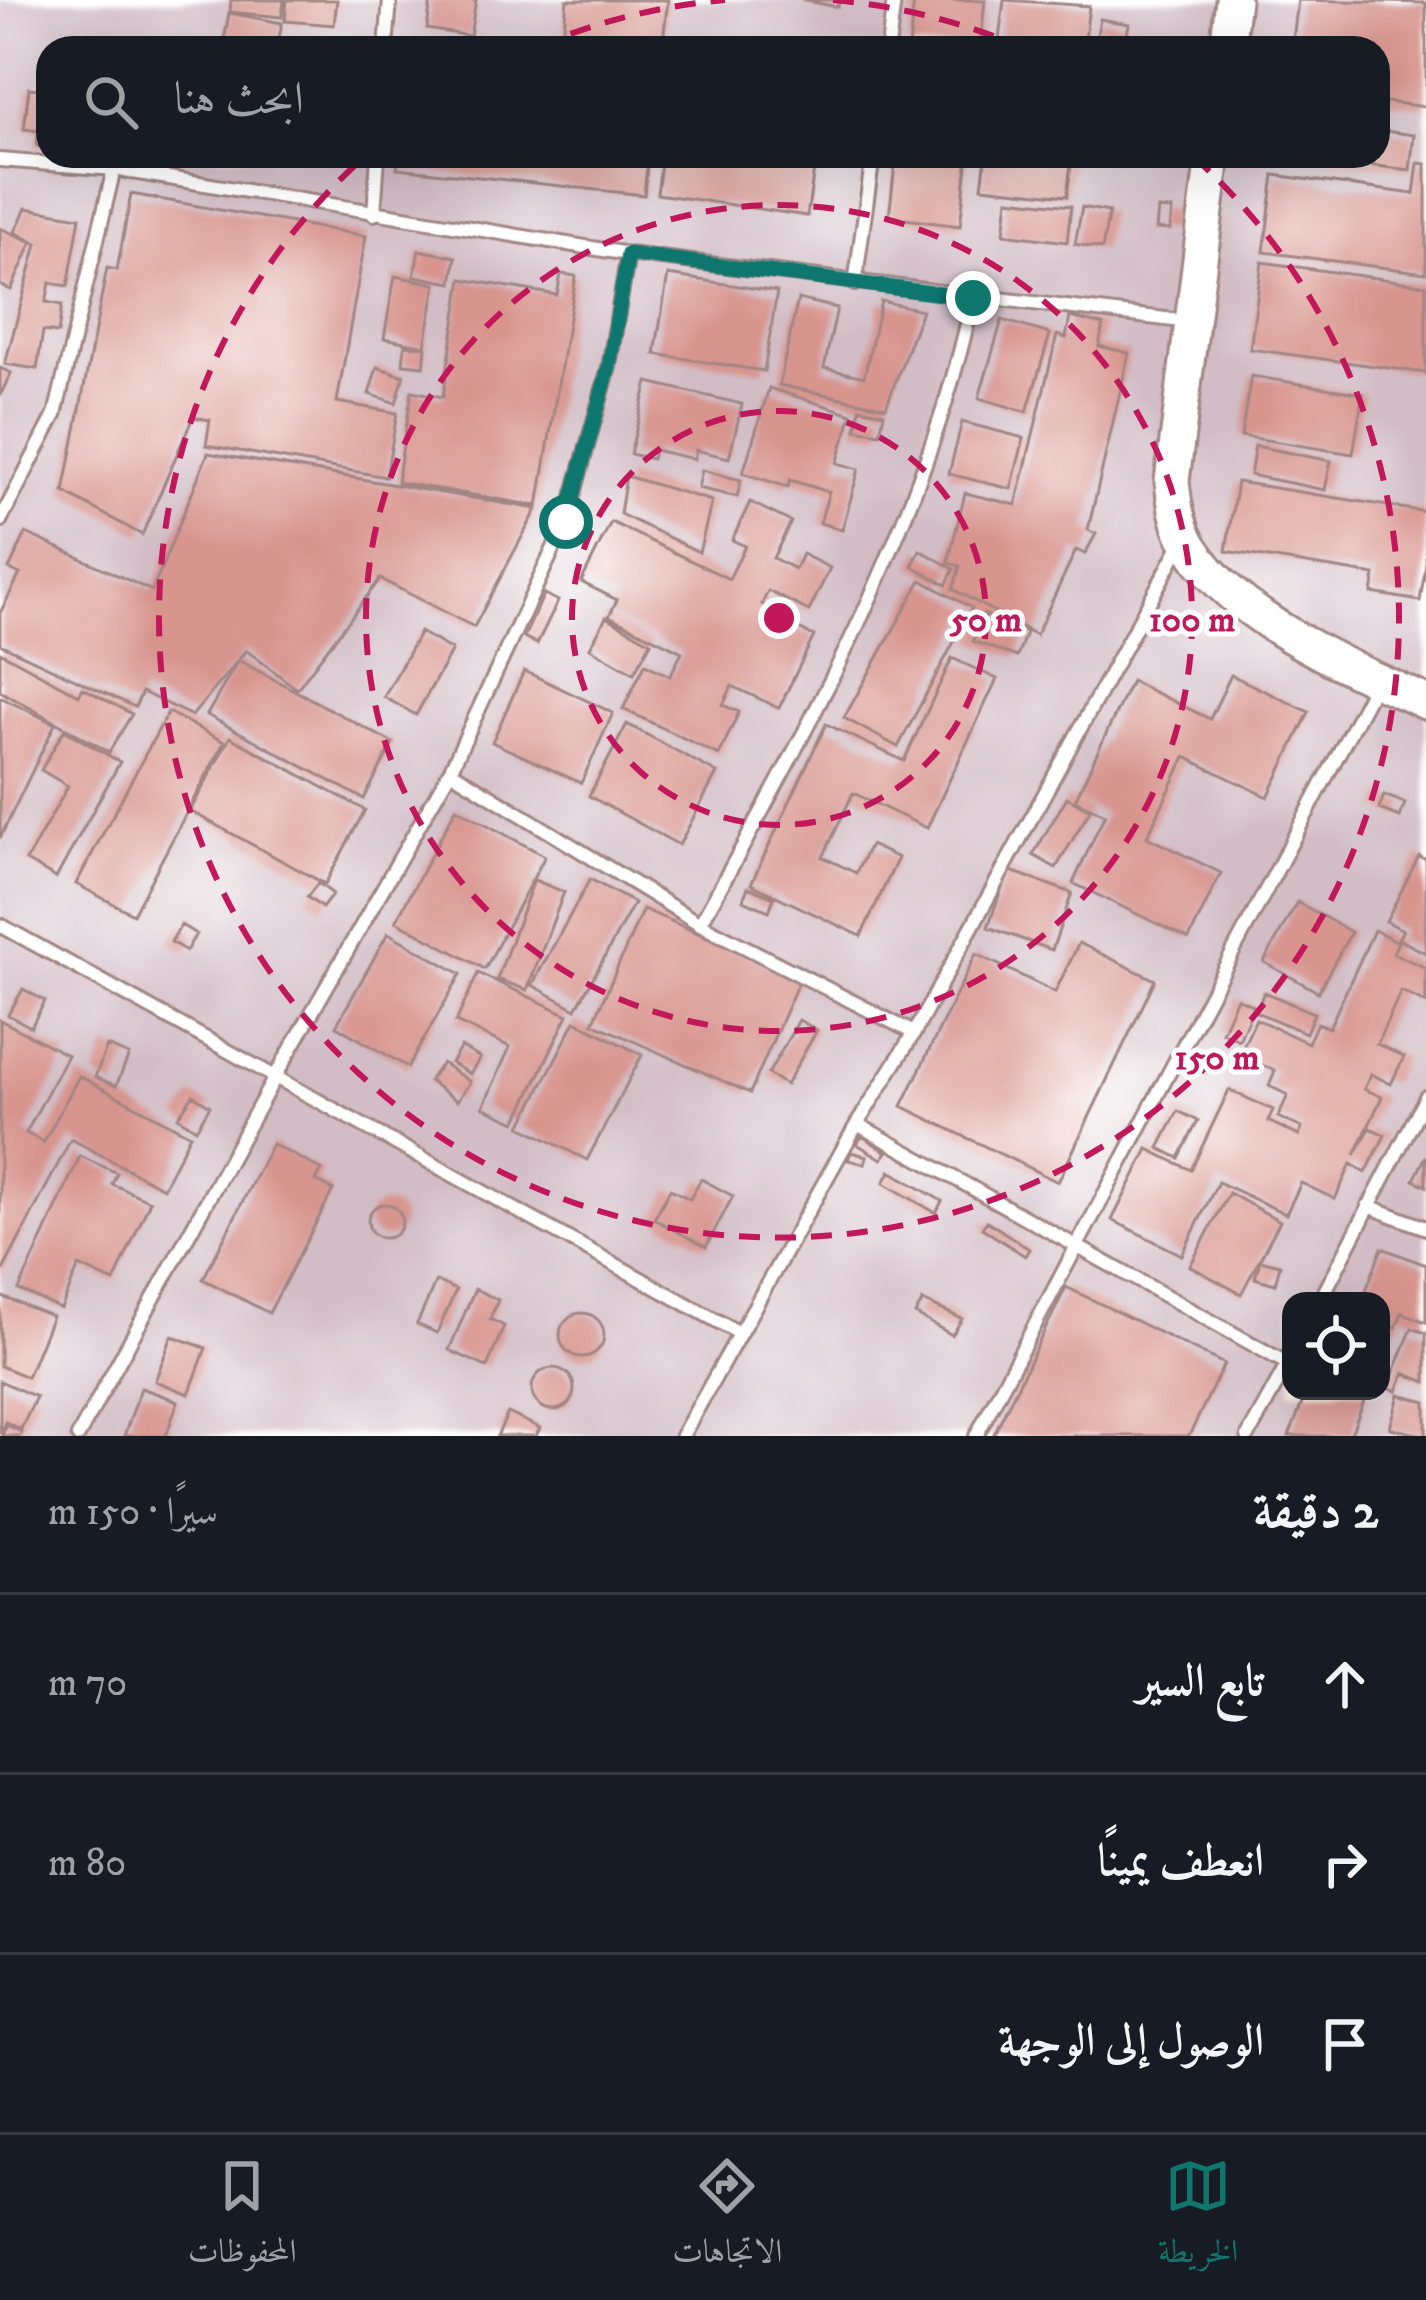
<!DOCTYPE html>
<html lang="ar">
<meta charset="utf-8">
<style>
body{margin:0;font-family:"IM FELL DW Pica",Amiri,serif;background:#20242c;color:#f1f3f6;direction:rtl}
.controls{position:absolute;right:36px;bottom:36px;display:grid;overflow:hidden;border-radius:24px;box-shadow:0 12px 48px #0002}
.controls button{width:108px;height:108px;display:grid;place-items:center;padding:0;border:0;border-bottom:3px solid #363941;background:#171b24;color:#f1f3f6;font:60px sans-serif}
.stop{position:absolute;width:36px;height:36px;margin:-27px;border:9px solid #0f766e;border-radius:50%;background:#fff}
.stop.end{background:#0f766e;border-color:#fff;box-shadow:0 3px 12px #0008}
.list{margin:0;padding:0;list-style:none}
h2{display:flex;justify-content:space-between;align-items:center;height:156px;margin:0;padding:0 48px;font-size:51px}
h2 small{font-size:39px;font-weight:400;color:#9ea1a6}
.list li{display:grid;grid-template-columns:78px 1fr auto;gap:36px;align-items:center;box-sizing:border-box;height:180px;padding:0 48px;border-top:3px solid #363941}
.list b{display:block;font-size:45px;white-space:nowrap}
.list em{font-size:39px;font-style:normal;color:#9ea1a6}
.icon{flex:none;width:66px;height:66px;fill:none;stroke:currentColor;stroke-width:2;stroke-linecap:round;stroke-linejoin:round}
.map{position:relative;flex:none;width:1426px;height:1436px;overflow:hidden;direction:ltr}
.search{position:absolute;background:#171b24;box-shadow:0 12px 48px #0002;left:36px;right:36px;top:36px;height:132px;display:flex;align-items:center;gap:30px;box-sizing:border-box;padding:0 42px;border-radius:36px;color:#9ea1a6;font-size:45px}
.sheet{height:696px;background:#171b24}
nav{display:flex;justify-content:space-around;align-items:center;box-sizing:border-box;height:168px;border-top:3px solid #363941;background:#171b24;font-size:33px;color:#9ea1a6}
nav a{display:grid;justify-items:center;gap:6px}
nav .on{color:#0f766e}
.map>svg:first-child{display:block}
.industrial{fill:#d2bdc6;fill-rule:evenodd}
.building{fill:#d8958e}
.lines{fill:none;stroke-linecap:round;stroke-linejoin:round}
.lane-casing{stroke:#a28684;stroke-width:18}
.secondary-casing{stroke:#a28684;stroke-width:39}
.lane{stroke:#fff;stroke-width:12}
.secondary{stroke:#fff;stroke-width:33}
.route{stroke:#0f766e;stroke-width:15}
.ring{fill:none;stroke:#c2185b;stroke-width:6;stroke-dasharray:21 15}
.centre{fill:#c2185b;stroke:#fff;stroke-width:6}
.ring-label{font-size:36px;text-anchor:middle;font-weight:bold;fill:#c2185b;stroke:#fff;stroke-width:10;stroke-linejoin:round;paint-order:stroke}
</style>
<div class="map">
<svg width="1426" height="1436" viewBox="0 0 1426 1436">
<rect width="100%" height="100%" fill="#fff"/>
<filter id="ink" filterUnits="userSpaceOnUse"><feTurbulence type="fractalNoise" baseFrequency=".00833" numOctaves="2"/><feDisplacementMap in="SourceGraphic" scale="24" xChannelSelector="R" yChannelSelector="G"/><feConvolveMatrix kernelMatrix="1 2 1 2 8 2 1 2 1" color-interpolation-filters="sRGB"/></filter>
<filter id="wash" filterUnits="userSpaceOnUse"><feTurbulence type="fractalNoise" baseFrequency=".004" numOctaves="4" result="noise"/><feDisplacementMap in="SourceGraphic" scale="48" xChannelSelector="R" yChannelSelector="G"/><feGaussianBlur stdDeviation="2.7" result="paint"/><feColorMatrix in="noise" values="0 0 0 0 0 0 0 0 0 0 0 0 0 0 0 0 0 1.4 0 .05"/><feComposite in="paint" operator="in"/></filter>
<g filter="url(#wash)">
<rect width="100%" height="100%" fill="#f9edde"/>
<path class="industrial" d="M0 0H1426V1436H0ZM48 48H1378V156H48ZM1291 1301H1381V1391H1291Z"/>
<g id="blocks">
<path class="building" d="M231 0H284L282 17 230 12Z
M287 0H337L334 25 285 21Z
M431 0H476L470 36 427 29Z
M567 0H668L662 48 562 43Z
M802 0H839L838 7Z
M914 0H985L980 48H909Z
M1004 0 1089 6 1084 48H998Z
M1298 0 1426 3V107L1378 101V48H1292Z
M229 13 282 23 277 48 223 46Z
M1100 19 1129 24 1125 45 1096 40Z
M29 88 48 90V132L24 129Z
M1378 130 1414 135 1410 170 1318 159 1378 156Z
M38 134 48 135V148L37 146Z
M399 156H648L644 195 397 168Z
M662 156H816L807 216 657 194Z
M896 156H968L960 226 889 217Z
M986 156H1072L1067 196 982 187Z
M1418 163 1426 164V273L1264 252 1274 175 1414 194Z
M131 194 366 236 337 402 397 413 386 477 206 445 210 420 193 417 142 535 64 492 107 268 117 270Z
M1008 199 1071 206 1067 242 1004 234Z
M1082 207 1109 212 1102 249 1075 244Z
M26 208 80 217 68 286 50 283 46 302 62 305 58 333 43 331 37 369 5 364 37 244 15 232Z
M1158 209 1172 210 1170 230 1156 229Z
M0 228 32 242 11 290 0 285Z
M419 250 456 257 452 283 414 276Z
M1262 262 1426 285V373L1250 349Z
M561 274 576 276 538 506 397 482 412 391 443 397 462 279 557 295Z
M668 275 777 292 764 371 655 354Z
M395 276 436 284 425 346 384 338Z
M798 299 837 308 824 368 864 377 881 301 922 310 886 407 779 385Z
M1070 317 1103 325 1099 346 1129 353 1088 530 1096 534 1085 554 1076 550 1036 635 953 589 960 566 948 563 965 493 1016 505 1057 335 1066 338Z
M1002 320 1050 334 1027 412 979 398Z
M405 345 426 347 424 366 403 364Z
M377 367 404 376 396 403 369 394Z
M0 368 11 373 0 396Z
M1251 376 1363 394 1353 454 1241 436Z
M648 382 742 404 729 458 696 450 694 459 654 450 652 459 630 454Z
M769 388 852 414 837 463 859 469 842 530 820 523 829 492 790 480 788 487 743 473Z
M860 408 884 413 880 433 856 429Z
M962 422 1024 438 1011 489 949 474Z
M1255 446 1331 461 1325 490 1250 475Z
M208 453 537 509 474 627 380 579 297 689 246 650 192 716 142 692 135 707 0 644V613L20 574 9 569 26 533 152 591Z
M702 470 741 480 737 497 698 488Z
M626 476 712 501 699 552 620 514Z
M1237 482 1426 512V564L1420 601 1372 593 1375 575 1226 551Z
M750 502 791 522 773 558 795 569 802 554 830 568 809 611 768 591 762 604 796 621 794 627 814 636 779 708 732 686 723 705 739 712 719 755 623 709 645 664 670 676 682 652 609 616 617 600 581 582 611 522 729 579 745 546 732 540Z
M920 550 954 569 946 585 912 566Z
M921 580 972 608 898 747 844 718Z
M544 594 558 601 537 644 524 637Z
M983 614 1026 632 1017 657 973 641Z
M606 617 651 642 634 673 590 648Z
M420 632 452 650 416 715 384 697Z
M0 652 79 695 83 688 132 714 109 752 0 691Z
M952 658 997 679 927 828 853 793 823 857 856 873 870 845 898 858 861 936 751 884 826 724 904 761Z
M238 660 393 743 364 799 207 715Z
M524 671 613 713 581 783 492 742Z
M1231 675 1309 712 1268 797 1185 757 1147 837 1221 873 1189 939 1073 883 1105 814 1075 800 1131 681 1210 719Z
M0 697 55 724 0 838Z
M168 712 224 742 133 914 76 884Z
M627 724 717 773 679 845 589 796Z
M64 730 120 762 56 878 26 861 68 786 41 770Z
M230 737 365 810 325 884 190 811Z
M1384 795 1405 803 1400 817 1379 809Z
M1067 797 1090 810 1056 868 1033 855Z
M456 808 545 856 485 969 396 921Z
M1419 856 1426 860V953L1398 939 1403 930 1386 921Z
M1008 870 1072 893 1052 950 988 927Z
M590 879 634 903 576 1009 532 985Z
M534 880 564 892 527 990 497 979Z
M318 883 333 894 322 908 307 897Z
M748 887 774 898 769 911 743 900Z
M1297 902 1351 932 1318 992 1264 962Z
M643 909 800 978 750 1093 593 1023Z
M181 925 196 934 186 951 171 942Z
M1374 930 1398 942 1393 953 1426 968V1003L1401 991 1377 1044 1404 1057 1391 1084 1371 1074 1364 1089 1382 1097 1355 1155 1370 1128 1385 1135 1366 1173 1351 1164 1335 1199 1301 1183 1286 1214 1218 1182 1182 1255 1112 1220 1148 1149 1191 1170 1229 1090 1273 1110 1268 1121 1299 1136 1302 1128 1278 1117 1288 1095 1269 1086 1275 1071 1239 1055 1256 1019 1308 1043 1317 1023 1329 1028Z
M388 933 461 974 408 1067 336 1026Z
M1079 943 1155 980 1058 1182 902 1106 976 954 1055 992Z
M478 973 568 1015 516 1122 483 1107 510 1047 456 1022Z
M23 989 45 1001 31 1027 8 1015Z
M1264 992 1314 1013 1306 1033 1256 1012Z
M1237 998 1254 1006 1239 1040 1222 1032Z
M0 1020 67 1055 26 1133 44 1142 79 1076 190 1135 163 1188 71 1139 0 1276Z
M799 1020 817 1030 786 1085 768 1074Z
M575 1021 642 1055 587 1160 521 1126Z
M107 1046 129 1055 116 1086 95 1077Z
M461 1047 480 1058 470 1074 451 1063Z
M442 1063 470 1082 457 1101 429 1081Z
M193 1095 210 1106 196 1129 178 1117Z
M1178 1111 1198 1121 1179 1158 1159 1148Z
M862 1136 887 1152 882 1159 857 1144Z
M272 1144 322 1170 316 1181 333 1190 269 1313 203 1279Z
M851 1152 867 1156 865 1164 848 1160Z
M80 1156 117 1173 112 1184 150 1201 114 1282 79 1266 61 1309 19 1290Z
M1426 1156V1186L1414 1180Z
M890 1171 942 1201 936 1213 884 1183Z
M701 1179 733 1196 706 1247 654 1219 670 1189 690 1199Z
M1229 1193 1280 1221 1241 1294 1190 1266Z
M368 1221a17 17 0 1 1 34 0a17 17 0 1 1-34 0Z
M987 1221 1029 1249 1025 1256 982 1228Z
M1382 1248 1426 1265V1322L1402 1313 1396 1328 1381 1323V1301H1362Z
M1260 1260 1280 1265 1275 1284 1255 1278Z
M436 1281 456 1290 437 1333 417 1324Z
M1066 1287 1224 1364 1189 1436H993Z
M475 1289 498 1300 490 1319 504 1326 487 1367 449 1350Z
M0 1296 52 1316 27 1377 0 1366Z
M923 1301 962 1319 952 1335 915 1314Z
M560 1335a22 22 0 1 1 44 0a22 22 0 1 1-44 0Z
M1412 1328 1426 1333V1382L1404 1373 1397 1391 1388 1387Z
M172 1336 206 1348 189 1394 155 1381Z
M532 1389a21 21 0 1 1 42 0a21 21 0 1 1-42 0Z
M0 1381 36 1397 21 1429 5 1422 0 1434Z
M141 1388 178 1401 166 1436H124Z
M1307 1391H1368L1350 1436H1289Z
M1399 1395 1426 1402V1436L1390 1428Z
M508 1413 540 1428 536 1436H497Z
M6 1425 22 1432 20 1436H2Z"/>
</g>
</g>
<g filter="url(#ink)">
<use href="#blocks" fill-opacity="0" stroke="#a28684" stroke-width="3"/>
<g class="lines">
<defs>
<path id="lane" d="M386 48 390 0
M888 48 894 0
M0 160 114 169 628 254 1190 322
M374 214 378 156
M855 284 873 156
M0 521 55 415 114 169
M450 771 700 924 914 1033
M700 924C810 725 925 522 973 298
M0 925 739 1333
M857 1124 1288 1364
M1368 1206 1426 1228
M1320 1301 1426 1097
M78 1436 275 1077 450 771 566 522 609 367 628 254
M682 1436 857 1124 914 1033 1182 542
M976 1436 1375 685
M1248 1436 1291 1358"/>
<path id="secondary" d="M1227 48 1233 0
M1213 156 1172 481C1174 500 1176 517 1184 535 1222 614 1350 669 1426 702"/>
</defs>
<use href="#lane" class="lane-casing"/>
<use href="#secondary" class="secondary-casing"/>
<use href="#lane" class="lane"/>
<use href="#secondary" class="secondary"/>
</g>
</g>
<g class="lines" filter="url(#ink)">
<path class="route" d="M566 522 609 367 628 254 973 298"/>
</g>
<g class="ring">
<circle cx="779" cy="618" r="207"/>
<circle cx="779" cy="618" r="413"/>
<path d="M537 47A620 620 0 0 1 725 0M833 0A620 620 0 0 1 1021 47M1194 157A620 620 0 1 1 364 157"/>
</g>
<circle cx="779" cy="618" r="18" class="centre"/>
<g class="ring-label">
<text x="986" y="631">50 m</text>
<text x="1192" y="631">100 m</text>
<text x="1217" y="1069">150 m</text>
</g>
</svg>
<div class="controls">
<button><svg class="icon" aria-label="locate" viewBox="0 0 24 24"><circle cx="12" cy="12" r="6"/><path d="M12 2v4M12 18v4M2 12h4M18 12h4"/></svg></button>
</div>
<div class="stop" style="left:566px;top:522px"></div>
<div class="stop end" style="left:973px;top:298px"></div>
<div class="search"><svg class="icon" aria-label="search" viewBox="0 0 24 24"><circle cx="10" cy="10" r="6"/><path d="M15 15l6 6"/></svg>ابحث هنا</div>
</div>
<section class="sheet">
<h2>2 دقيقة<small>سيرًا · 150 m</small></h2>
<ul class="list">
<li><svg class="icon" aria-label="ahead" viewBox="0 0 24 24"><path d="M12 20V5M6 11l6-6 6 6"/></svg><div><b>تابع السير</b></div><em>70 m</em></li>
<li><svg class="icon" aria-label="right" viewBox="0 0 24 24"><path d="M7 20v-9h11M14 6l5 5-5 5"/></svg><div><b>انعطف يمينًا</b></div><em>80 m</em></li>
<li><svg class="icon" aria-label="arrive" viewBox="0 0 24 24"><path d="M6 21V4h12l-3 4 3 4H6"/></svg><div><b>الوصول إلى الوجهة</b></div></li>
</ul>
</section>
<nav>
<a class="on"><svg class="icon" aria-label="map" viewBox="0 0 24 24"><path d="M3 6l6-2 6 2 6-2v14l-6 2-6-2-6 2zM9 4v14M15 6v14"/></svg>الخريطة</a>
<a><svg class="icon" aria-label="directions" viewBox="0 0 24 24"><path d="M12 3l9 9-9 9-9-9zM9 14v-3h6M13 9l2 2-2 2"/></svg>الاتجاهات</a>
<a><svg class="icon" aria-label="saved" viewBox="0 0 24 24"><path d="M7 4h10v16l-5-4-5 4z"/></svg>المحفوظات</a>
</nav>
